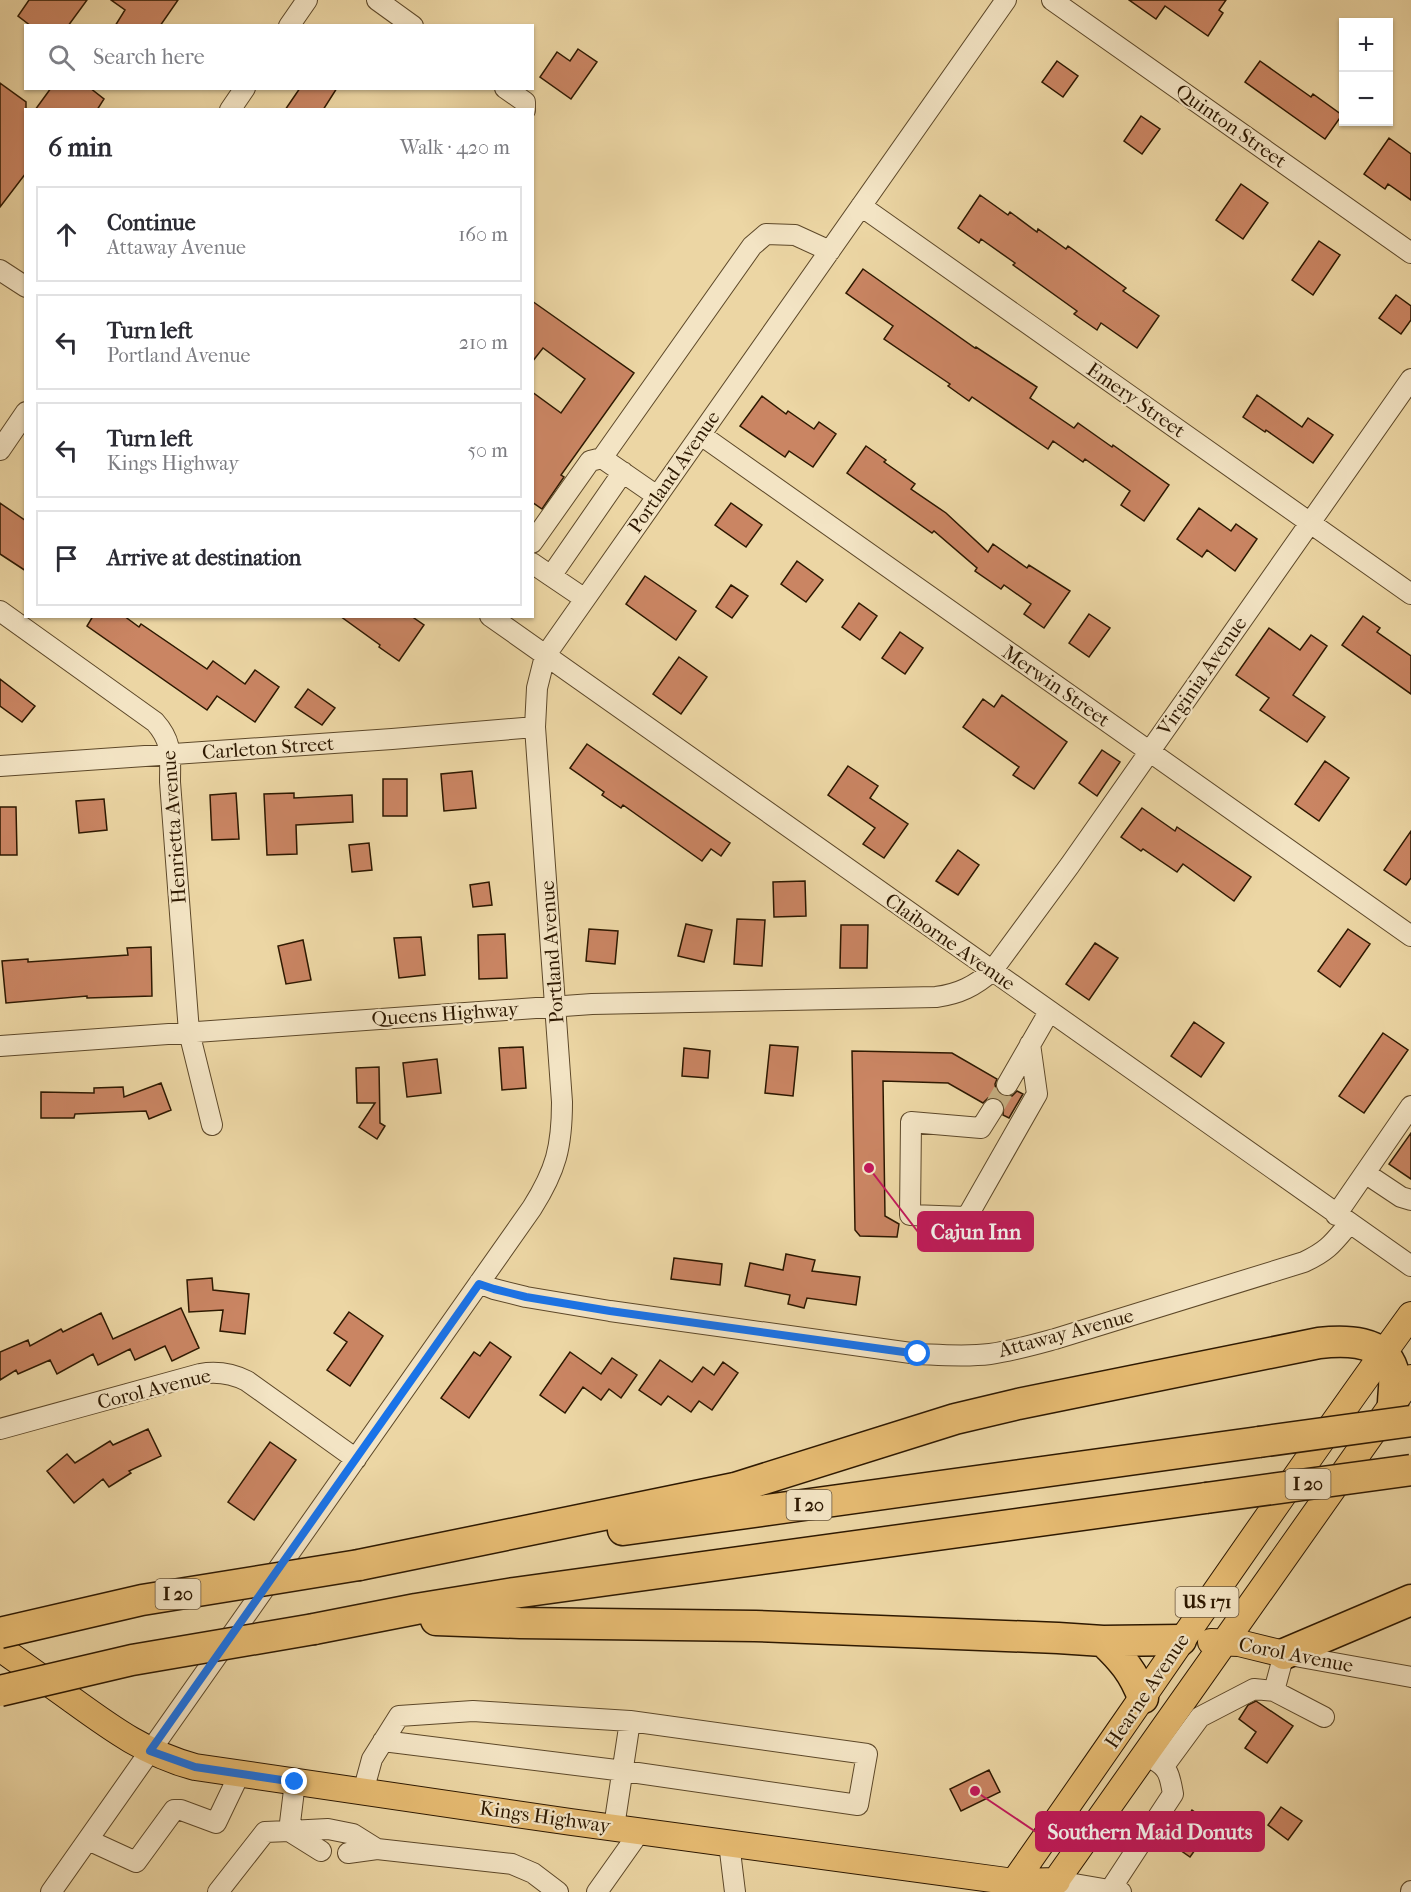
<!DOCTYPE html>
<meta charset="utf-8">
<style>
body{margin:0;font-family:"IM FELL French Canon",serif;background:#f7f7f7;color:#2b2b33}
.controls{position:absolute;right:18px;top:18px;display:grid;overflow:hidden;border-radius:0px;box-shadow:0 2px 4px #0004}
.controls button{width:54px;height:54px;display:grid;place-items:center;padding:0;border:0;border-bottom:2px solid #e1e1e2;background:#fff;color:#2b2b33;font:30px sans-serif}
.stop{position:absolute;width:18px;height:18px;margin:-14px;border:4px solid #1a73e8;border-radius:50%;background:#fff}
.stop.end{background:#1a73e8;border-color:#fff;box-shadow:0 2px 6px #0008}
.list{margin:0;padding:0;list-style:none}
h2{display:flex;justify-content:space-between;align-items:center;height:78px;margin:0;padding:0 24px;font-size:26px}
h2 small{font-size:20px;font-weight:400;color:#7c7c81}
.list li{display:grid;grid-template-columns:39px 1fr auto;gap:18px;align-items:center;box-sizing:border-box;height:96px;margin:0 12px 12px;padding:0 12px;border:2px solid #e1e1e2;border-radius:0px}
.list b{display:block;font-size:22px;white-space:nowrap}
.list p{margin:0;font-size:20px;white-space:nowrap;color:#7c7c81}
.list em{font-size:20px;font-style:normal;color:#7c7c81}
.icon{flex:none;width:33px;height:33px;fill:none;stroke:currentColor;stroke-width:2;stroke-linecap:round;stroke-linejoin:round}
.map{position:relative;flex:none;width:1411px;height:1892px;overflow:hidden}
.search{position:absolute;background:#fff;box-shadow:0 2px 4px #0004;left:24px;top:24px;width:510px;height:66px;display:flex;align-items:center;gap:15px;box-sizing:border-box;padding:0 21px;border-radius:0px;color:#7c7c81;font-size:22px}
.panel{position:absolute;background:#fff;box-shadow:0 2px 4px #0004;left:24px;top:108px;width:510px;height:510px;border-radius:0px}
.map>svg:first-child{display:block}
.building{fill:#ca8563;stroke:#2d1800;stroke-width:1.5}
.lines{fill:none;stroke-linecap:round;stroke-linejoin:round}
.minor-tunnel{stroke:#c6b083;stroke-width:20;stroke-dasharray:20 10;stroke-linecap:butt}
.minor-casing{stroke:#5d4829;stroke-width:22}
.major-casing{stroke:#2d1800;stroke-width:28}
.highway-casing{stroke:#2d1800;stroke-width:33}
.minor{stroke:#f3e4c4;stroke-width:20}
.major{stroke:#e6bb72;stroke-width:26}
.highway{stroke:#e6bb72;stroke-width:30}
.highway-bridge-casing{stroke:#2d1800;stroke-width:33;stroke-linecap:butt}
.highway-bridge{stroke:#e6bb72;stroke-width:30}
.route{stroke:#1a73e8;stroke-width:8}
.labels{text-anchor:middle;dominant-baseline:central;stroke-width:4.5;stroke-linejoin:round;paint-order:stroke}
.shield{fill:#f3e4c4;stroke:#68553b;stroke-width:1.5}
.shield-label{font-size:18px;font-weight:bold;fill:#2d1800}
.street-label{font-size:20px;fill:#2d1800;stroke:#f3e4c4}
.leader{fill:none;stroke:#c2185b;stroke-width:2}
.callout-dot{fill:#c2185b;stroke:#f3e4c4;stroke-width:2}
.callout{fill:#c2185b;stroke:#c2185b;stroke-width:2}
.callout-label{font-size:21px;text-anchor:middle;font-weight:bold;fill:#fff}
</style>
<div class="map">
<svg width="1411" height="1892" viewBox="0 0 1411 1892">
<rect width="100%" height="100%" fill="#ecd6a4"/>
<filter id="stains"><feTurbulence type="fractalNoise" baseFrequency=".00333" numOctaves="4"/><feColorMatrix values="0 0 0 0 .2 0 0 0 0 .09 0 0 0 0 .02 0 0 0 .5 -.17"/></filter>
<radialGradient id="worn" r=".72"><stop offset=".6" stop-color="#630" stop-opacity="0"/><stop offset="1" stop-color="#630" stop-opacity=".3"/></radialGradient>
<path class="building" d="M29 0H87L68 26H31L18 16Z
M111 0H178L160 26H115L125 10Z
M1129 0H1226L1219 10 1223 13 1208 36 1165 6 1156 19Z
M578 49 597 62 571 99 540 77 557 52 570 61Z
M1057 61 1078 76 1063 97 1042 82Z
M1260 61 1311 97 1313 94 1342 115 1325 139 1245 82Z
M0 83 26 102V173L0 207Z
M51 88H90L104 99 97 110H35Z
M300 88H337L323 110H285Z
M1141 116 1160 129 1142 154 1124 141Z
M1389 138 1411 154V200L1388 184 1385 189 1364 174Z
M1241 184 1268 203 1243 239 1216 220Z
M980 195 1008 215 1010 212 1037 232 1038 229 1066 249 1068 246 1126 288 1123 291 1159 316 1137 348 1101 323 1097 330 1074 314 1077 311 1013 265 1015 263 981 239 979 243 958 228Z
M1319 241 1340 255 1313 295 1292 280Z
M863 269 975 348 976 347 1037 387 1030 398 1074 428 1078 423 1112 447 1113 445 1169 485 1144 521 1121 505 1130 491 1085 459 1083 462 1053 441 1048 449 972 397 969 401 948 386 950 384 884 339 893 326 846 293Z
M1396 295 1411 306V320L1401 334 1379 318Z
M532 301 634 373 561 475 564 477 542 509 532 502V392L561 413 585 379 543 348 532 362Z
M1257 395 1302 427 1308 418 1333 435 1313 463 1266 430 1265 432 1243 417Z
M762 396 786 414 788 411 814 429 819 422 836 434 813 467 789 451 785 457 740 426Z
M866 446 886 460 884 462 915 484 911 489 946 513 988 552 993 544 1027 568 1029 565 1070 591 1044 628 1024 614 1031 604 1004 585 1001 589 975 571 977 568 934 531 932 533 847 473Z
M0 503 26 521V571L0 554Z
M731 503 762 525 746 547 715 525Z
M1199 508 1231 531 1236 524 1257 539 1235 571 1207 550 1202 557 1177 539Z
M797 561 823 580 806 602 781 584Z
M645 576 696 611 676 640 626 604Z
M731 585 748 596 732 618 716 607Z
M859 603 877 616 860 640 842 627Z
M1089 614 1110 628 1089 657 1069 643Z
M93 616H124L139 627 141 624 207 669 213 661 245 684 255 670 279 687 255 722 217 696 207 710 87 626Z
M340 616H411L424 625 399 661 379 647 380 645Z
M1363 616 1380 628 1377 632 1411 656V694L1342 645Z
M1269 628 1300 650 1311 635 1327 646 1293 695 1325 717 1307 742 1260 710 1269 698 1236 675Z
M900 632 923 648 905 674 882 658Z
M679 657 707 677 681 714 653 694Z
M0 679 35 706 22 722 0 706Z
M308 689 335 708 322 725 295 707Z
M1002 695 1067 742 1034 789 1013 775 1019 767 963 727 983 699 994 707Z
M587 744 730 843 721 856 711 849 702 861 623 805 621 808 602 795 604 792 570 768Z
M1102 750 1120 762 1097 796 1079 783Z
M1325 761 1349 778 1319 821 1295 804Z
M848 766 878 786 870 798 908 824 884 858 863 844 875 828 828 795Z
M472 771 476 808 444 811 441 774Z
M383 779H407V816H383Z
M236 793 239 839 212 840 210 795Z
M294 793V798L352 795 353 822 296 825 297 854 267 855 264 794Z
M104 799 107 830 79 833 76 801Z
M0 807H16L17 855H0Z
M1142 808 1175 831 1177 827 1251 877 1234 901 1183 864 1177 872 1143 849 1141 851 1121 837Z
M1411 831V878L1406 885 1384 870Z
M369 843 372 870 352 872 349 845Z
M958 850 979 865 958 895 936 881Z
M805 881 806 916 774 917 773 882Z
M489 882 492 905 473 907 470 885Z
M737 919 765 920 762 966 734 964Z
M686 924 712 930 704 962 678 956Z
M841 925H868L867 968H840Z
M589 929 618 931 615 964 586 961Z
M1348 929 1370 944 1340 987 1318 971Z
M505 934 507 978 479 979 478 935Z
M421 937 425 975 399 978 394 938Z
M303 940 311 980 286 984 278 946Z
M1095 943 1118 958 1089 1000 1066 984Z
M151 947 152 996 87 998V996L6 1003 2 961 28 959V962L128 955 127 948Z
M1194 1022 1224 1043 1201 1077 1171 1056Z
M1383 1033 1408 1050 1364 1113 1339 1096Z
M770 1045 798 1047 793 1096 765 1093Z
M523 1047 526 1088 502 1090 499 1048Z
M684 1048 710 1051 708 1078 682 1076Z
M852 1051 952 1053 997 1079 995 1084 996 1090 1002 1096H1012L1017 1091 1023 1094 1009 1118 1003 1115 1004 1104 999 1099 988 1098 983 1103 948 1083 883 1081 885 1216 899 1224 897 1237 860 1236 855 1230Z
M437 1059 441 1093 407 1097 403 1063Z
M379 1067 380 1123 385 1126 377 1139 359 1127 375 1103H357L356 1068Z
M161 1083 171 1110 149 1119 146 1111 75 1114 74 1118H41V1092L94 1093V1088L123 1087 124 1097Z
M1411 1133V1179L1389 1164Z
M786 1254 815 1260 812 1271 860 1277 856 1305 807 1298 804 1308 788 1304 790 1295 745 1286 750 1263 783 1270Z
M674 1258 722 1264 720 1285 671 1279Z
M212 1278 213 1290 249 1294 245 1334 220 1331 223 1310 189 1312 187 1280Z
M181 1308 199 1348 172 1361 165 1346 135 1360 130 1349 98 1365 93 1354 57 1374 50 1360 18 1374 16 1370 0 1380V1352L28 1340 30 1346 61 1329 63 1332 101 1313 113 1339Z
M349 1312 383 1336 350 1386 327 1370 347 1342 334 1333Z
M490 1342 511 1357 469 1418 441 1398 474 1352 480 1356Z
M570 1352 601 1374 612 1358 637 1375 621 1398 609 1389 601 1400 583 1387 565 1413 540 1395Z
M660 1360 692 1382 703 1367 714 1375 723 1362 738 1373 712 1410 699 1401 691 1412 668 1396 661 1405 639 1390Z
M148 1429 161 1456 129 1471 131 1473 109 1487 103 1479 74 1503 47 1471 67 1454 75 1463 110 1441 113 1445Z
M270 1442 296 1460 254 1520 228 1502Z
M1256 1701 1293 1726 1267 1763 1245 1748 1256 1732 1239 1719 1248 1705Z
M989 1770 1000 1792 961 1811 950 1789Z
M1281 1807 1302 1821 1288 1840 1268 1825Z
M1192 1810 1213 1825 1190 1857 1170 1843Z"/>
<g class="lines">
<path class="minor-tunnel" d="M993 1109 1007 1085"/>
<defs>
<path id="minor" d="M377 0 413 26
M1052 0 1411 253
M289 26 307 0
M505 88 525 102V110
M230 110 245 88
M861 206 1411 594
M0 270 26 287
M701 435 1411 936
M0 450 26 412
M657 496 602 458 752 246 766 234 795 235 830 251
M532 543 590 461 602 458
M532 563 551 576
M585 599 551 576 623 472
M0 611 155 722C173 742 170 757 170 782L189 1032 212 1125
M490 616 1411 1266
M0 766 392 739 535 727
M0 1046 592 1004 936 997C959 994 975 986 992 971L1070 865 1411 379
M1007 1085 1049 1012
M993 1109 981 1128 911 1122 910 1215 967 1217 1037 1094 1030 1044
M1365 1173 1401 1197 1411 1200
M1336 1215 1411 1106
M479 1283 494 1289 526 1297 610 1311 918 1354C942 1355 966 1357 990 1354 1012 1351 1033 1345 1055 1339L1304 1262C1328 1251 1333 1243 1349 1224
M0 1429 200 1374C217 1371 231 1373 247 1381L356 1459
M1274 1691 1324 1717
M383 1741 624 1771 858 1805 867 1754 630 1721
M1164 1766 1200 1717 1254 1689 1274 1691 1284 1654 1411 1677
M363 1792 372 1759 399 1716 473 1711 630 1721 614 1827
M289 1831 328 1829 353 1834 377 1849
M289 1831 321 1851
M88 1840 136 1862 174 1810H181L216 1823 239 1775
M729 1843 735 1892
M348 1853 377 1849 512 1864 533 1873 558 1892
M1057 1881 1121 1892
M1110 1890 1173 1794C1170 1777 1169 1768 1154 1760
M51 1892 532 1208C556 1170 562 1147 562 1102L535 727 537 688 545 656 1006 0
M218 1892 265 1832 289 1831 295 1782
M597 1892 641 1830
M1411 1892V1891"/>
<path id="major" d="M1211 1642 1239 1643 1284 1654
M0 1648C24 1665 47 1682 71 1699 111 1728 146 1754 195 1767L571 1822 1014 1882 1057 1881
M1007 1892C1142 1700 1273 1505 1411 1315
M1048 1892 1411 1378"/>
<path id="highway" d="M623 1530 1259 1442
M359 1565 735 1488 955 1419 1018 1404 1319 1343C1345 1340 1384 1340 1393 1370 1396 1380 1393 1394 1393 1404
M436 1620 520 1623 755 1626 1058 1638 1103 1641 1181 1640
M314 1629 416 1609 514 1593 1206 1498
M1103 1641C1122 1659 1134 1673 1143 1698
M1284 1654 1411 1600"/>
</defs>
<use href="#minor" class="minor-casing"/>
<use href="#major" class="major-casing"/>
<use href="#highway" class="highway-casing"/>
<use href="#minor" class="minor"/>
<use href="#major" class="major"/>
<use href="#highway" class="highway"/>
<defs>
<path id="highway-bridge" d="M1259 1442 1411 1421
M1206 1498 1411 1470
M0 1633 142 1600 359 1565
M0 1691 132 1660 314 1629"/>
</defs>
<use href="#highway-bridge" class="highway-bridge-casing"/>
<use href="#highway-bridge" class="highway-bridge"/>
</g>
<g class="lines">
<path class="route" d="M295 1782 195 1767 150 1751 479 1284 494 1289 526 1297 610 1311 918 1354"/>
</g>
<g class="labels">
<g class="shield">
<rect x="1285.5" y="1469" width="45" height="30" rx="4.5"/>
<rect x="786.5" y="1490" width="45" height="30" rx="4.5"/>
<rect x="155.5" y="1579" width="45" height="30" rx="4.5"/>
<rect x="1175.5" y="1587" width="63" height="30" rx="4.5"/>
</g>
<g class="shield-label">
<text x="1308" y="1484">I 20</text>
<text x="809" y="1505">I 20</text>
<text x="178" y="1594">I 20</text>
<text x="1207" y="1602">US 171</text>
</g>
<g class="street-label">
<text transform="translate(1231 126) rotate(35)">Quinton Street</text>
<text transform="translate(1136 400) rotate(35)">Emery Street</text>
<text transform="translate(674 472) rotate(-55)">Portland Avenue</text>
<text transform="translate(1202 676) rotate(-55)">Virginia Avenue</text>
<text transform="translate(1056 686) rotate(35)">Merwin Street</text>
<text transform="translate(268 748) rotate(-4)">Carleton Street</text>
<text transform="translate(174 827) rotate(-94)">Henrietta Avenue</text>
<text transform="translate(950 942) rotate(35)">Claiborne Avenue</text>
<text transform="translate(552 952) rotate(-94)">Portland Avenue</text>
<text transform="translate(445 1014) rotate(-4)">Queens Highway</text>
<text transform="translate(1066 1333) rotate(-15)">Attaway Avenue</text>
<text transform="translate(154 1389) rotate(-14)">Corol Avenue</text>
<text transform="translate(1296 1655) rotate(11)">Corol Avenue</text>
<text transform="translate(1147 1691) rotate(-56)">Hearne Avenue</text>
<text transform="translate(545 1817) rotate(8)">Kings Highway</text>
</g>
</g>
<path class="leader" d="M869 1168L918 1232M975 1791L1036 1832"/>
<g class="callout-dot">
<circle cx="869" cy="1168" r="6"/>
<circle cx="975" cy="1791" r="6"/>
</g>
<g class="callout">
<rect x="918" y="1212" width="115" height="39" rx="6"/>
<rect x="1036" y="1812" width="228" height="39" rx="6"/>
</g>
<g class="callout-label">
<text x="976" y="1239">Cajun Inn</text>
<text x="1150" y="1839">Southern Maid Donuts</text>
</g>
<rect width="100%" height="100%" filter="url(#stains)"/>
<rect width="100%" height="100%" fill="url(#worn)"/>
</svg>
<div class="controls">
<button>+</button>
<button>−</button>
</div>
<div class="stop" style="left:918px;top:1354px"></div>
<div class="stop end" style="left:295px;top:1782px"></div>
<div class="search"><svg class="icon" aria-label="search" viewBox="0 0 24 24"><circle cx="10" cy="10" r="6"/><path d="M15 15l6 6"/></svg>Search here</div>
<section class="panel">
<h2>6 min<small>Walk · 420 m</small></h2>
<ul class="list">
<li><svg class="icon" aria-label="ahead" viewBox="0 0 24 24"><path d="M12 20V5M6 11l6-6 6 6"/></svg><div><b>Continue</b><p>Attaway Avenue</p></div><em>160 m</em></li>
<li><svg class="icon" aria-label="left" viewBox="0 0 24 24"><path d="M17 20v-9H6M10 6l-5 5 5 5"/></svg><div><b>Turn left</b><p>Portland Avenue</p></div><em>210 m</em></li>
<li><svg class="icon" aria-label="left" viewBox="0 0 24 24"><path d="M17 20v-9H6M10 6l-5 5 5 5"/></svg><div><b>Turn left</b><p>Kings Highway</p></div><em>50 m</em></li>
<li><svg class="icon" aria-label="arrive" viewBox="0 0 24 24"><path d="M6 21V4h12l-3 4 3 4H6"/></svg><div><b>Arrive at destination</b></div></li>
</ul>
</section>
</div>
